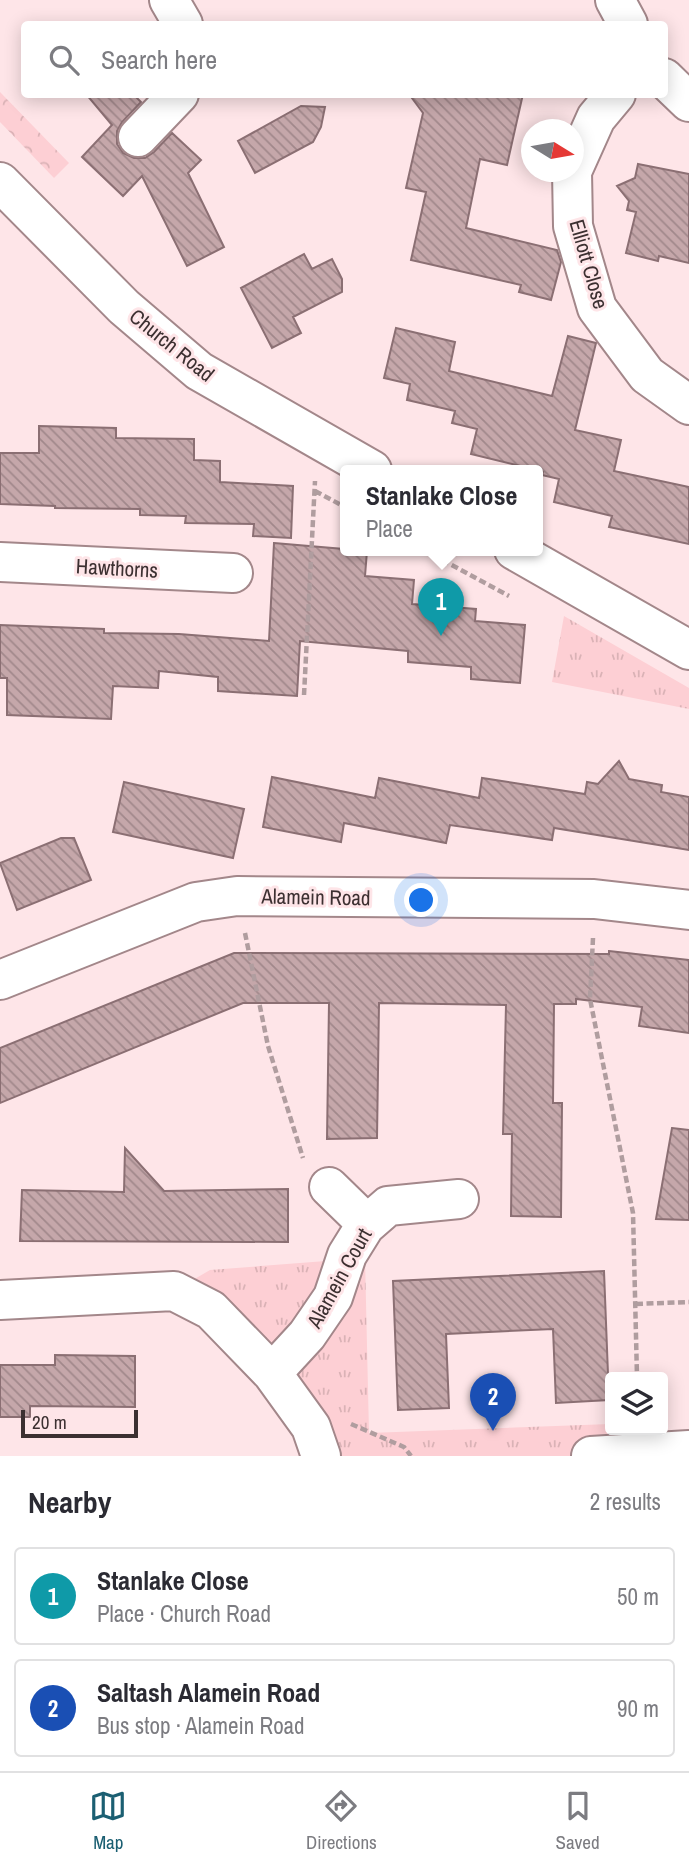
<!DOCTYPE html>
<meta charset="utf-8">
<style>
body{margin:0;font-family:"Archivo Narrow",sans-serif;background:#f7f7f7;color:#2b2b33}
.controls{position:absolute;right:21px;bottom:21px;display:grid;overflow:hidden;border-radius:7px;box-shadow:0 4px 18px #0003}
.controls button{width:63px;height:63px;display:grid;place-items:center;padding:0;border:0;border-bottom:2px solid #e1e1e2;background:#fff;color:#2b2b33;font:35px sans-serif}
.compass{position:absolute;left:521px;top:119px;width:63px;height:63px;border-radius:50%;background:#fff;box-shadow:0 4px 18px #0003;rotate:101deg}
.scale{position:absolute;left:21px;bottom:18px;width:117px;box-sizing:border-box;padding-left:7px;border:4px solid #3c3031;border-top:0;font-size:19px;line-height:24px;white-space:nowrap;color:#3c3031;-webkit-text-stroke:5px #fee5e8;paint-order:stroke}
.you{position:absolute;left:422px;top:901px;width:24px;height:24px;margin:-18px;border:5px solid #fff;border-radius:50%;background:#1a73e8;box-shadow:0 0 0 10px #1a73e833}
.badge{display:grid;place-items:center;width:46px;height:46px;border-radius:50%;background:#1b5f72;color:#fff;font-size:23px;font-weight:700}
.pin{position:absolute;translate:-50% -58px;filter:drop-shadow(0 2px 4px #0008)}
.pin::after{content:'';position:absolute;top:37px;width:24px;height:21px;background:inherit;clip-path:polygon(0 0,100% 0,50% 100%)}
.popup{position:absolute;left:340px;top:465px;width:203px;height:91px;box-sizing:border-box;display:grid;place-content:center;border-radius:7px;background:#fff;filter:drop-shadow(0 2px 5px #0005);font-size:23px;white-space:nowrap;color:#7c7c81}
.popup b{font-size:26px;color:#2b2b33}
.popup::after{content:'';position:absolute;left:50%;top:100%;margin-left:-14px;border:14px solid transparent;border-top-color:#fff}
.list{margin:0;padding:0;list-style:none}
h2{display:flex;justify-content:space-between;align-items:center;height:91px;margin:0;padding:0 28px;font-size:30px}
h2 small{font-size:23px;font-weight:400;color:#7c7c81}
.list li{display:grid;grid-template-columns:46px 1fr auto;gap:21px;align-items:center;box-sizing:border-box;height:98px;margin:0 14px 14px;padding:0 14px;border:2px solid #e1e1e2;border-radius:7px}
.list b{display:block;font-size:26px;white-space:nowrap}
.list p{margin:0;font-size:23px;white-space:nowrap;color:#7c7c81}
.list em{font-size:23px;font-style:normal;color:#7c7c81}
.icon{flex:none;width:38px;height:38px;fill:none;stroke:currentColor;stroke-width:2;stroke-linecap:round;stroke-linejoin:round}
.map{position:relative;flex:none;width:689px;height:1456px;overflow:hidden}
.search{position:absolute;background:#fff;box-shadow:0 4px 18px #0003;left:21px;right:21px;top:21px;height:77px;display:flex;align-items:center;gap:18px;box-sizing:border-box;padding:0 24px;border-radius:7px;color:#7c7c81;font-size:26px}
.sheet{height:315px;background:#fff}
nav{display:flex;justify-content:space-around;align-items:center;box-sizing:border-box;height:98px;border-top:2px solid #e1e1e2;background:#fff;font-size:19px;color:#7c7c81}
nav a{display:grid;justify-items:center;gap:4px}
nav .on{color:#1b5f72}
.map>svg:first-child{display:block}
.grass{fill:url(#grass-tufts)}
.forest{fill:url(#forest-crowns)}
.building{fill:url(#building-back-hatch);stroke:#8b6f73;stroke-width:2}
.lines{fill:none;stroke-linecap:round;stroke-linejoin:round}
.street-casing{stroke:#a3878a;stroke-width:42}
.path{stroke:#b09d9f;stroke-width:4.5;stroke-dasharray:7 3.5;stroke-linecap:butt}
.street{stroke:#fff;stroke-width:38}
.labels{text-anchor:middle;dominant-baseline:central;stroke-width:6;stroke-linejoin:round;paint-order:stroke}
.street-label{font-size:21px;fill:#3c3031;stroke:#fee5e8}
</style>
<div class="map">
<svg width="689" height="1456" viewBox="0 0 689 1456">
<defs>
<pattern id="grass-tufts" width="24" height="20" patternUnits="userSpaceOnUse" patternTransform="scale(1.75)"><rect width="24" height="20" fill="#fdcfd4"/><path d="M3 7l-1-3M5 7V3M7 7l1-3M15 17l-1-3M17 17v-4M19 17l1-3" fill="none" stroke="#dab2b6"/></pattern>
<pattern id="forest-crowns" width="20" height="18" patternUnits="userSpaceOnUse" patternTransform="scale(1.75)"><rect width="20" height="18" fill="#fdcfd4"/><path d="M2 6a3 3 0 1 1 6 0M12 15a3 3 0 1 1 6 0" fill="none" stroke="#dab2b6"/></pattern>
<pattern id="building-back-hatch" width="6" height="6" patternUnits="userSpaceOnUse" patternTransform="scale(1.75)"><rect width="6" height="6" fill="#c5a7aa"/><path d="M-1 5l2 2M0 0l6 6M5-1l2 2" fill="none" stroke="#a1888b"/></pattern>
</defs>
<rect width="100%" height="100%" fill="#fee5e8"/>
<path class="grass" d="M564 616 689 688V709L552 682Z
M365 1258 369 1433 610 1424V1430H637V1453L591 1456H321L174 1291 210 1270Z"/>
<path class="forest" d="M0 92 69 163 54 178 0 122Z"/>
<path class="building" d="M86 94H133L141 102 122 122 117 131V144L123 153 134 158H145L154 152 172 133 201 160 188 173 224 247 187 266 142 176 123 196 82 157 112 125Z
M409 94H523L507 165 480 159 466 228 557 250 561 262 551 300 519 292 521 285 411 260 426 192 406 188 423 113Z
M301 106 325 107 321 127 313 142 255 173 238 141Z
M638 164 689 174V263L659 256 658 261 626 253 636 212 627 210 629 201 617 186 635 178Z
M304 254 312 269 332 259 342 279V292L293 317 301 333 272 348 241 288Z
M396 328 455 342 449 371 552 396 568 336 596 343 575 430 621 440 614 471 689 487V544L609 527 612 516 554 502 559 479 542 475 543 472 537 470 471 454 477 429 452 423 455 411 407 400 410 384 384 378Z
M39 426 116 428V438L194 439V460L220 461V482L293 486 291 538 253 536 254 524 185 523 186 516 140 515V509L55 508V506L0 504V453H39Z
M274 543 367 551 365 576 414 580 412 604 476 609 475 621 525 625 520 683 471 679V667L408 662V651L300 641 297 696 218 691V677L159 671 158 688 113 686 111 719 7 715V678H0V625L104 629V633L179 634 269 641Z
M619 761 629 779 662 785 661 792 689 797V850L554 828 552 840 450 825 446 843 344 823 341 842 263 827 272 777 375 798 379 778 479 798 482 778 585 794 587 782 598 784Z
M124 782 244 809 233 858 113 832Z
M61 838H74L91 880 17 910 0 863Z
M609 951 689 960V1033L639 1026 642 1007 576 999V1004H554L553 1103H562L561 1217 511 1216 512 1134H503L506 1005 379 1003 377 1138 327 1139 329 1003H243L0 1103V1048L234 953 609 954Z
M672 1128 689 1130V1220L656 1219Z
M125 1148 164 1191 288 1189V1242L20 1241 22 1190 124 1192Z
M604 1271 609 1400 556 1403 553 1329 446 1334 449 1408 398 1410 393 1281Z
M55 1355 135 1356V1407L30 1406V1417H0V1365H55Z"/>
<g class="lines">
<defs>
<path id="street" d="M169 0 183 24
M615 0 628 24
M664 78 689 102
M138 137 179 94
M574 167 596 118 616 94
M572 172 573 226 597 308 647 375 689 405
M0 182 124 307 199 371 372 470
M514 550 689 650
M0 562 233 573
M0 980 196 902 237 896 594 899 689 910
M329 1187 367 1224
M0 1300 174 1291 211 1310 272 1373 311 1427 321 1456
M272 1373 307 1335 333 1297 347 1255 365 1226 388 1206 459 1199
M591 1456 689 1450"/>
</defs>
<use href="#street" class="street-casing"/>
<path class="path" d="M315 491 345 507
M424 550 509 596
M304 695 315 481
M245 933 268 1046 303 1158
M593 938 590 999 633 1213 637 1377
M636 1304 689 1302
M351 1424 404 1447 411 1456"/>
<use href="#street" class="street"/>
</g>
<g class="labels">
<g class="street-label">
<text transform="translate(589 264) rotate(74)">Elliott Close</text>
<text transform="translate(172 345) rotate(39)">Church Road</text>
<text transform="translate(117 568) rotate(3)">Hawthorns</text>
<text transform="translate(316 897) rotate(1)">Alamein Road</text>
<text transform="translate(339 1278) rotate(-61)">Alamein Court</text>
</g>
</g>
</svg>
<div class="controls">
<button><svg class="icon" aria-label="layers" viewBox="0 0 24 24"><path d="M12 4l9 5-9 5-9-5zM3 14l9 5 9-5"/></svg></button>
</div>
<svg class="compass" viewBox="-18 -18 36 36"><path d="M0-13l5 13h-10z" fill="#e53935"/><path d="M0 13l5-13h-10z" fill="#7c7c81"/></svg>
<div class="scale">20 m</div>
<div class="you"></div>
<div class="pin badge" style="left:441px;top:636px;background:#0f9aa8">1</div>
<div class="popup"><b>Stanlake Close</b>Place</div>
<div class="pin badge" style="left:493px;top:1431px;background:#1a4fb4">2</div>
<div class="search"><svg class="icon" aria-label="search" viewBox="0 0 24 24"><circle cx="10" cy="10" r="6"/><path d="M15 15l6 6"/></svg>Search here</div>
</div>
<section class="sheet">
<h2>Nearby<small>2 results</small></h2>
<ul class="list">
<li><span class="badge" style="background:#0f9aa8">1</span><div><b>Stanlake Close</b><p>Place · Church Road</p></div><em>50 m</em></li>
<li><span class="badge" style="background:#1a4fb4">2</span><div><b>Saltash Alamein Road</b><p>Bus stop · Alamein Road</p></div><em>90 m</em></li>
</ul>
</section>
<nav>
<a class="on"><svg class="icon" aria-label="map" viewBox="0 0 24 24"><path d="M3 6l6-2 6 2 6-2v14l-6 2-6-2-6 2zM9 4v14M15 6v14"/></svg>Map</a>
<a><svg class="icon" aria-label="directions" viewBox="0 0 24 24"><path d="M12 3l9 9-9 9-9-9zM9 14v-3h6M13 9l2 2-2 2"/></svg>Directions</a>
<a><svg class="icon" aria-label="saved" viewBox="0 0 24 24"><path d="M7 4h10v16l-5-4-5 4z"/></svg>Saved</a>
</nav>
